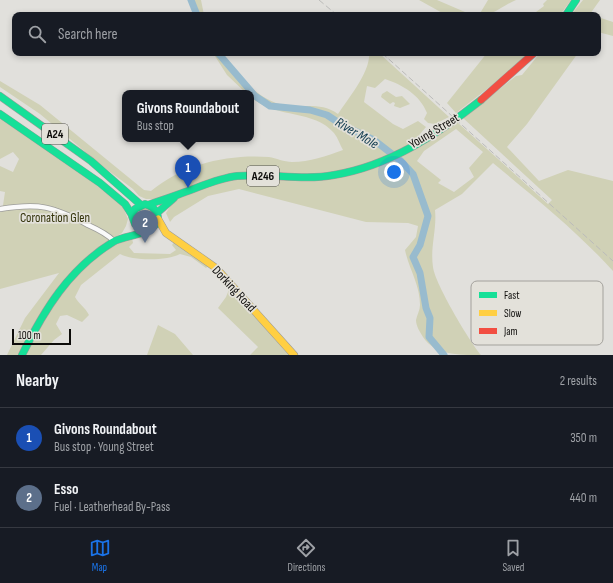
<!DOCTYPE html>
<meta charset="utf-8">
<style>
body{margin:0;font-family:"Sofia Sans Condensed",sans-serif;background:#20242c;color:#f1f3f6}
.scale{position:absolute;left:12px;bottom:10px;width:59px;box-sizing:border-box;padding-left:4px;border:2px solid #0d0c0a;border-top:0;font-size:11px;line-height:14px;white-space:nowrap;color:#0d0c0a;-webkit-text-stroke:3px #e3e1da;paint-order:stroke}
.you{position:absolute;left:394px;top:172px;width:14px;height:14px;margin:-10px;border:3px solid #fff;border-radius:50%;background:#1a73e8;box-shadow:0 0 0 6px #1a73e833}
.badge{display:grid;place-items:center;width:26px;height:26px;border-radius:50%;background:#1a73e8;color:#fff;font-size:13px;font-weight:700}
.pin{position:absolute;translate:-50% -33px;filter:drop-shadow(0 1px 2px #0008)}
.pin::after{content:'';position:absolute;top:21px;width:14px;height:12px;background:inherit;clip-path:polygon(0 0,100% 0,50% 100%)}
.popup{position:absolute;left:122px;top:90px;width:132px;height:52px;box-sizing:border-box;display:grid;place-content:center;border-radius:8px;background:#171b24;filter:drop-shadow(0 1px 3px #0005);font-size:13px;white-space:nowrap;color:#9ea1a6}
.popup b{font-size:15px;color:#f1f3f6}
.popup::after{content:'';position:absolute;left:50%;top:100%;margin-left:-8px;border:8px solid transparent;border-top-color:#171b24}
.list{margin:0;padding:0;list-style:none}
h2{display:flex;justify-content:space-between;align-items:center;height:52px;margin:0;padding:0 16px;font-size:17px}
h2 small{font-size:13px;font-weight:400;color:#9ea1a6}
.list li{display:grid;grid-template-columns:26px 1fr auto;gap:12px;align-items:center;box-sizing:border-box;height:60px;padding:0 16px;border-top:1px solid #363941}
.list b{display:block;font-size:15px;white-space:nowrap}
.list p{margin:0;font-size:13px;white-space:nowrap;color:#9ea1a6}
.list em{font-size:13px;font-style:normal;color:#9ea1a6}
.icon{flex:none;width:22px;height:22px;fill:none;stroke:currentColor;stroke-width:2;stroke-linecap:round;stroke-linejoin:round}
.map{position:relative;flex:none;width:613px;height:355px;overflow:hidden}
.search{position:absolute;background:#171b24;box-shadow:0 2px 6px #0003;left:12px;right:12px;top:12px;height:44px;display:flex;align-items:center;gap:10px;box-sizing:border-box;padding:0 14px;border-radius:8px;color:#9ea1a6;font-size:15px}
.sheet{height:172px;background:#171b24}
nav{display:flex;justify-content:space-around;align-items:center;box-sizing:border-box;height:56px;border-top:1px solid #363941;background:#171b24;font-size:11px;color:#9ea1a6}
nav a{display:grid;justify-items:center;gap:2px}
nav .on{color:#1a73e8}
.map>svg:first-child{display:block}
.green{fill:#d0d1b6;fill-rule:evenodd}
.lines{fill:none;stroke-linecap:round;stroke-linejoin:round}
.river{stroke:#98bbce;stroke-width:7}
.street-casing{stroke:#9c9c99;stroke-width:6}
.fast-casing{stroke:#9c9c99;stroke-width:8}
.slow-casing{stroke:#9c9c99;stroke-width:8}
.jam-casing{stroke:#9c9c99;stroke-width:8}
.street{stroke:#fafafa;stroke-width:4.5}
.fast{stroke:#16e098;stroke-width:7}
.slow{stroke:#ffcf43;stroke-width:7}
.jam{stroke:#f24e42;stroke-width:7}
.rail{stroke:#bbbbba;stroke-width:1;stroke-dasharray:6 3;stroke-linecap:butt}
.labels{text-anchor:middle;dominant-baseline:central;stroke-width:3.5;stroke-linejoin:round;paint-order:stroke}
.shield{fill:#e3e1da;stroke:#4d4c48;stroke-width:1}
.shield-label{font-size:12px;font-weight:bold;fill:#0d0c0a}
.street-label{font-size:13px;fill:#0d0c0a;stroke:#e3e1da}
.park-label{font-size:13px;fill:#33330a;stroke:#e3e1da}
.water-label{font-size:14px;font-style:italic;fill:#103b50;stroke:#e3e1da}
.key{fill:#e3e1da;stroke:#a3a19c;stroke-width:1}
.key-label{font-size:11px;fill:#0d0c0a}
</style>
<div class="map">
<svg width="613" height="355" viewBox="0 0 613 355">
<rect width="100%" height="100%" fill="#e1e0dc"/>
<path class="green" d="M189 0H201L204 15H195Z
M419 0H437L472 15H446Z
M488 0H516C501 6 496 15 479 15Z
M547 0H571L560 15H532L544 6 543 4Z
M583 0H600L590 14 592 15H571Z
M598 17 613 22V36L598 32Z
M213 53H220C238 75 259 103 290 106 309 107 322 103 338 114 348 99 371 71 369 53H379L449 117 435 124 428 123 424 119 427 113C420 95 403 85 385 79L375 88 367 86 364 102 393 124 403 129 418 121 426 127 415 140 422 143 457 122 548 204 552 200 463 118 516 76 522 75 540 53H578L527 124 507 147 539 181 568 170 613 181V271C577 231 534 197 493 163L462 194 435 210C437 230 430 247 433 267 435 284 470 342 481 355 457 355 435 355 423 337 420 332 416 326 416 320 417 315 420 310 420 305 420 285 409 269 405 250L416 237 418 226 408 223 366 222 239 189 208 196 174 217 170 222 166 213 171 205 163 199H146L139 196 133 189 101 165 40 114 0 87V81L40 105 144 190 151 191C184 164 227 154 269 157 276 158 284 162 292 162 310 162 326 156 343 150 340 145 338 138 334 133 313 109 274 119 251 97V93H246L227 75ZM456 129 483 152 469 168 474 177 454 192 438 183 441 180 417 161 424 151Z
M487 53H528L509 72 456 113 447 103Z
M387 91 396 97 402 96 410 104 400 108 394 106 395 103 393 102 390 104 381 97 382 94Z
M0 117 74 168 122 205 128 219 126 226 122 233 99 247 83 261 19 355H7L25 318 59 273 0 289V212H2L5 192 0 191V166L13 172 19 159 13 152 0 159Z
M146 207 155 215 153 223 145 227 137 222 136 213Z
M132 238 133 243 129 247 134 253 170 254 176 250 172 245 175 241 209 265 206 268 191 257 180 254C167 261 133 261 120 254L81 285 75 297C79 304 85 307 89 315L82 322 67 315 60 316 56 324 62 334 54 340 41 355H26L37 330 66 286 104 250Z
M230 287 291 355H250L258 347 218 308 226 297Z
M158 325 175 334 193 355H147Z"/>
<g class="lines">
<path class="river" d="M191 0 197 15
M218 53 255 96 270 106 310 110 327 115 342 125 374 140 401 161 413 174 428 216 420 245 413 257 420 273 426 308 430 318 429 337 444 355"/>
<defs>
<path id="street" d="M0 209C39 203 53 206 88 225 97 229 107 234 114 241"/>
<path id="fast" d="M566 15 576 0
M0 96 91 161 141 205
M0 114 100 183 125 204 132 215
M148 205C160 200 173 197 185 192 202 186 219 178 237 176 269 173 302 181 334 175 389 166 438 134 481 100
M157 213 174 198
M22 355C44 310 69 269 113 242 125 235 143 236 153 227 163 218 156 207 145 204L135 209 132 216 135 224 144 230"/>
<path id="slow" d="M158 219 166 233 216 268 294 355"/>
<path id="jam" d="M481 100 534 53"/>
</defs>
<use href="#street" class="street-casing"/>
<use href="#fast" class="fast-casing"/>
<use href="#slow" class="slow-casing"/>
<use href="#jam" class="jam-casing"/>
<use href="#street" class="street"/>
<use href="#fast" class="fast"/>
<use href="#slow" class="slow"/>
<use href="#jam" class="jam"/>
<path class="rail" d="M319 0 337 15
M382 53 613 261"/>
</g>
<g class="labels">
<g class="shield">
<rect x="42" y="124" width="26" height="20" rx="3"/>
<rect x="247" y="166" width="32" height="20" rx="3"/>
</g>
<g class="shield-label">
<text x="55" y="134">A24</text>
<text x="263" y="176">A246</text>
</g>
<g class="street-label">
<text transform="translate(434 131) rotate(-31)">Young Street</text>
<text transform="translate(234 289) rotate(47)">Dorking Road</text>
</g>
<g class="park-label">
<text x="55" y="218">Coronation Glen</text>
</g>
<g class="water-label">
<text transform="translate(357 133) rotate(31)">River Mole</text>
</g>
</g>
<rect x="471" y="281" width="132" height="64" rx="6" class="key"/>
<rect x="479" y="292" width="18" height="6" fill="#16e098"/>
<rect x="479" y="310" width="18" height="6" fill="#ffcf43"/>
<rect x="479" y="328" width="18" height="6" fill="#f24e42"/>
<g class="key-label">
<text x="504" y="299">Fast</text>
<text x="504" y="317">Slow</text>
<text x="504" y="335">Jam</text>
</g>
</svg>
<div class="scale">100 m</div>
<div class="you"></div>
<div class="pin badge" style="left:188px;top:188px;background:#1a4fb4">1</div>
<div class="popup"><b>Givons Roundabout</b>Bus stop</div>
<div class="pin badge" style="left:145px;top:243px;background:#5c6f8a">2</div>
<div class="search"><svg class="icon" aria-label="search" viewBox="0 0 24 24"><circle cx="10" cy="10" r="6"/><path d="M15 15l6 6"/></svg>Search here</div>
</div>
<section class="sheet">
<h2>Nearby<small>2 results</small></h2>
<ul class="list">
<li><span class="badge" style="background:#1a4fb4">1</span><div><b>Givons Roundabout</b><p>Bus stop · Young Street</p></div><em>350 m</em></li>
<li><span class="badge" style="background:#5c6f8a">2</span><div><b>Esso</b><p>Fuel · Leatherhead By-Pass</p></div><em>440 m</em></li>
</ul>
</section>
<nav>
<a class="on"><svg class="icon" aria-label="map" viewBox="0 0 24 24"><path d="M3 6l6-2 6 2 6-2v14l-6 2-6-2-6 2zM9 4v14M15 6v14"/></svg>Map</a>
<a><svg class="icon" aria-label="directions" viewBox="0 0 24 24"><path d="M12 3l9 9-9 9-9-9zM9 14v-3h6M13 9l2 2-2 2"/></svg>Directions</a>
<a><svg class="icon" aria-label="saved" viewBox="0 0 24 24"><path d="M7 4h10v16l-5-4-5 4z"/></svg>Saved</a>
</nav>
